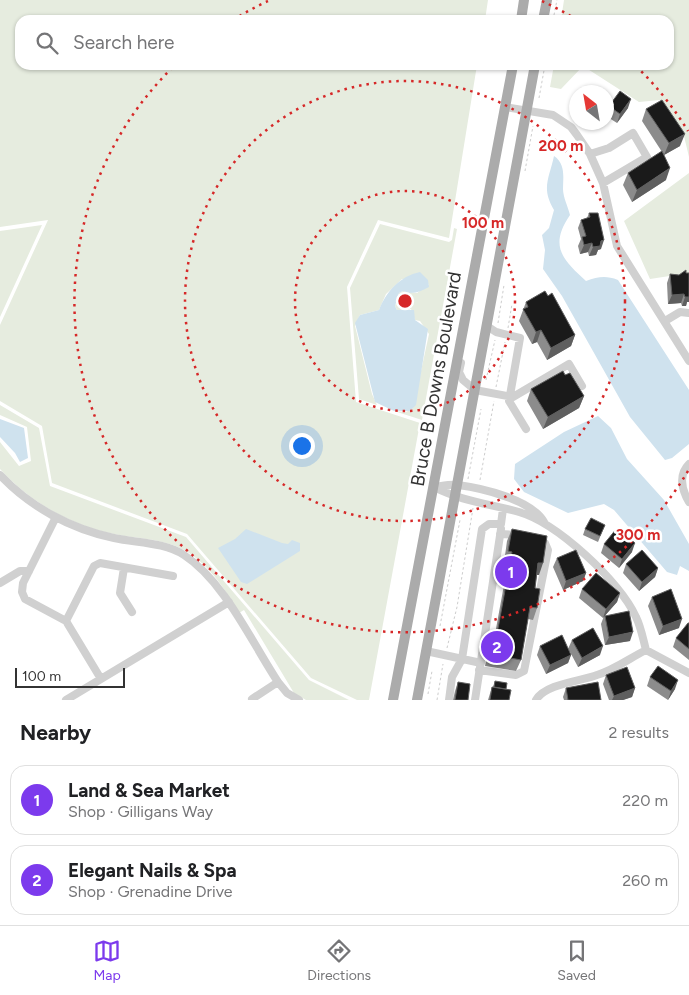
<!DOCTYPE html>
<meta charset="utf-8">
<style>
body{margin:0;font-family:Figtree,sans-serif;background:#f6f6f6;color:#202124}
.compass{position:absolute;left:569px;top:85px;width:45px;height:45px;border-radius:50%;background:#fff;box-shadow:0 1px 4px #0004;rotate:329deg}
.scale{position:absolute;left:15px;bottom:12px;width:110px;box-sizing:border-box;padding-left:5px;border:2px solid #333;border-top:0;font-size:14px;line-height:18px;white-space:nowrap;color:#333;-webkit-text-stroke:4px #fff;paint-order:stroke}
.you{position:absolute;left:301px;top:445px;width:18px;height:18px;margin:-12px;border:4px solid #fff;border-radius:50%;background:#1a73e8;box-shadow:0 0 0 8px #1a73e833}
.badge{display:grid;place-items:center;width:32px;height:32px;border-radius:50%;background:#7c3aed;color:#fff;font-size:16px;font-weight:700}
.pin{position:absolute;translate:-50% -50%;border:2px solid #fff;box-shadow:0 1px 5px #0006}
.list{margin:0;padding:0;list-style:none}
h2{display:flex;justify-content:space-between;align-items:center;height:65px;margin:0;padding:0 20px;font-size:21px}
h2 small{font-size:16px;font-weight:400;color:#757577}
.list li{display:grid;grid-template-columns:32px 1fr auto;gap:15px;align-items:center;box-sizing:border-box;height:70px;margin:0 10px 10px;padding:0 10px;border:1px solid #e0e0e0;border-radius:15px}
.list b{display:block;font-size:19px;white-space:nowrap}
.list p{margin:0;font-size:16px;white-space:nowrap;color:#757577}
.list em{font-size:16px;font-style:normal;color:#757577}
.icon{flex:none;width:28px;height:28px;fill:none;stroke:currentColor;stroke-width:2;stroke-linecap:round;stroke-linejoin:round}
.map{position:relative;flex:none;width:689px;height:700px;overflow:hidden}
.search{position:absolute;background:#fff;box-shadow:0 1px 4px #0004;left:15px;right:15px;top:15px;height:55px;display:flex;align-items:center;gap:12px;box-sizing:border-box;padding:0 18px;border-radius:15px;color:#757577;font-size:19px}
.sheet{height:225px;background:#fff}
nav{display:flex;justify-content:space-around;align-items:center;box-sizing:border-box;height:70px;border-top:1px solid #e0e0e0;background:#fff;font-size:14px;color:#757577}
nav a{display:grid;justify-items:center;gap:2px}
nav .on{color:#7c3aed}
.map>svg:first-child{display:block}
.green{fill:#e6ecdf}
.water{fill:#cfe2ee}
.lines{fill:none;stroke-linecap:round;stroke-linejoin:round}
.path{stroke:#cdcdcd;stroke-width:1;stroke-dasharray:2.5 2.5;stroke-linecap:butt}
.minor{stroke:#d0d0d0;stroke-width:8}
.major{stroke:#ababab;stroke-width:10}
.wall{fill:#8c8c8c}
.shaded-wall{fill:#5f5f5f}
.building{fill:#1a1a1a;stroke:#5f5f5f}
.ring{fill:none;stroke:#d62828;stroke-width:2.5;stroke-dasharray:2.5 5}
.labels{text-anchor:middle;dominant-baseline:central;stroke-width:5;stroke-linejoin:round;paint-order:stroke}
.street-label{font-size:19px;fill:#333;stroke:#fff}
.centre{fill:#d62828;stroke:#fff;stroke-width:2.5}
.ring-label{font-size:15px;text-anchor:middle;font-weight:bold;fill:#d62828;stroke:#fff;stroke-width:5;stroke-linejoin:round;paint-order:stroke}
</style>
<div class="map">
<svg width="689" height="700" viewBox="0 0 689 700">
<rect width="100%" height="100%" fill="#fff"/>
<path class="green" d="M0 0H488L485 20H20V65H477L449 238 378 220 347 287 356 402 420 423 369 700H357L311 678 187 534 52 483 42 426 0 401V325L48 220 0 227Z
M564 0H689V157L683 132 660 100 639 102 583 66 561 89 550 87 554 65H669V20H561Z
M689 173V273L650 279 624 221Z
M380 224 449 242 452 240 454 228 457 229 422 420 394 411 406 412 413 408 429 334 420 321 415 320 411 309 402 312 397 310 395 306 399 293 403 291 417 293 429 284 402 279 386 294 379 310 360 315 355 326 372 394 377 405 359 399 350 288Z
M42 225 0 317V231Z
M0 405 39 428 50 486 186 537 309 680 349 700H306L294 693 244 610 239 613C225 589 209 564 184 550 162 538 137 539 114 534 70 525 30 502 0 469V442L19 466 31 461 27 427 0 415Z"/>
<path class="water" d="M554 156C566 164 563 178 563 189 563 197 568 207 570 215 549 246 562 259 586 281 598 277 605 275 618 280L689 390V444L672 458 665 460 630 417 562 296 543 269 545 250 542 235 549 228 554 210C541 188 549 179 554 156Z
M420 272 428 280 429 287C420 292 412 295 403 291L399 293 395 306 397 310H414L415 320 428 329 416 405 410 411H394L375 402 355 323 360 315 379 310C386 292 400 276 420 272Z
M598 416 611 428 627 459 664 500 689 544V571L680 566 677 575 667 572 614 510 604 504 568 513 524 492 514 479 515 464 564 432Z
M0 419 24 428 28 458 20 462 15 453 0 437Z
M246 529 282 543 288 544 292 540 300 543V551L247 584 241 582 218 548 235 539Z"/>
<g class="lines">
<path class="path" d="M553 20 557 0
M539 98 545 65
M525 171 533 126
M498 323 504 285
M508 328 512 304
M486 380 495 340
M496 387 505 342
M468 479 481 409
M480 480 494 401
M440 626 460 520
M447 648 457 607 473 508
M428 694 432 671
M437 700 443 664"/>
<path class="minor" d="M505 107 553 115 571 127 577 135 590 154 603 183 617 246 689 361
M590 154 609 148 633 133 647 157 603 183
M665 321 680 312 689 313
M487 326 496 332 520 338 509 401 526 429
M461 363 459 372 463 380 475 390 513 397 569 364 582 386
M689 464C678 475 682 490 689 502
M0 475C30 507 71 529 114 538 137 543 164 542 184 555 224 581 251 641 278 682L287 693 299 700
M434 487C461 501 490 504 519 512 557 523 620 581 636 617 641 627 643 639 646 650
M434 487C442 486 451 484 458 485 482 488 532 500 544 522
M56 517 23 583 22 592 25 599 66 621 94 566 100 563 173 576
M500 534 518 535
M124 568 120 593 132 612
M0 583 20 571H29
M66 621 101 679
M646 650 689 673
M426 651 481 663
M479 670 516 675 524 671 548 550 545 543 539 539
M252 699 278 682
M66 700 229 602
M449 700 452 677 462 659 482 529 489 524H501L503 509
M475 700 501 529
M536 700C545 684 581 681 597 675 614 670 630 658 646 650"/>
<path class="major" d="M521 20 524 0
M543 20 547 0
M393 700 513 65
M417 700 535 65"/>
</g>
<path class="wall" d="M609 106 628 108 617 123 606 116V111Z
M646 109 680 146 664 155 642 121Z
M628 173 666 180 632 202 623 185Z
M589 213 601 249 598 250 596 255 589 256 588 252 580 254 578 246 581 239 578 228 581 220 587 218Z
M689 273V302H687L686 306H682L681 303 668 304 667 283 670 274 679 275Z
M548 296 575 335 571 346 547 360 537 342 532 344 519 321 526 302Z
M565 375 584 396 579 408 543 429 527 401 531 389Z
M605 525 598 542 583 535 585 529Z
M512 529 539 575H537L535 588 537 608 533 620 528 619 521 660 516 671 485 666 489 645 493 633 495 634 508 563H504L507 541Z
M604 544 632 552 619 568 601 553Z
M557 558 586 573 583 581 563 590 553 567Z
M626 564 658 568 655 577 639 591 623 573Z
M582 589 620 593 617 602 605 615 630 641 605 645 601 624 604 616 603 618 579 598Z
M652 597 679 628 659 635 648 606Z
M689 623V660L673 647 676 638Z
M572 640 600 655 578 667 569 650 571 655 568 663 546 674 537 655 540 646 568 649Z
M606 675 635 688 632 697 623 700H609L603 684Z
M650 677 675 689 668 700 647 686Z
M495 681 506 689 509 700H488L492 687H493Z
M458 682 468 700H453L455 691Z
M566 688 601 700H564L563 697Z"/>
<path class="shaded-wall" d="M631 99 628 108 617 123 620 114Z
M685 134 680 146 664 155 669 143Z
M670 168 666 180 632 202 637 190Z
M604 240 601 249 598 250 596 255 589 256 593 247 601 241Z
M592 243 588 252 580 254 584 245Z
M689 293V302H687L686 306H682L685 297Z
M684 294 681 303 668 304 672 295Z
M541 330 537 342 532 344 536 332Z
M575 335 571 346 547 360 551 348Z
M584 396 579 408 543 429 548 417Z
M635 543 632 552 619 568 622 559Z
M538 563H543L539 575H534Z
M658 568 655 577 639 591 642 582Z
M586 573 583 581 563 590 566 581Z
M620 593 617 602 603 618 606 609Z
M682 619 679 628 659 635 663 626Z
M633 632 630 641 605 645 609 637Z
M603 646 600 655 578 667 582 658Z
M571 655 568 663 546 674 550 665Z
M678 680 675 689 668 700 671 691Z
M635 688 632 697 623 700H612L614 696Z"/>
<path class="building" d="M620 91 631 99 620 114 609 106Z
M662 100 685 134 669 143 646 109Z
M662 151 670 168 637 190 628 173Z
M589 213H598L604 240 601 241 600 246 593 247 592 243 584 245 582 237 586 236 581 220 590 217Z
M686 270V273H689V297H685L684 294 672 295 670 274 679 275Z
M545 291 548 296 552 293 575 335 551 348 541 330 536 332 523 309 528 307 526 302Z
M563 371 565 375 570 373 584 396 548 417 531 389Z
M591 518 605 525 600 536 585 529Z
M617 528 635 543 622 559 604 544Z
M512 529 547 536 543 563H538L535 588 540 589 537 608 530 607 521 660 489 654 493 633 497 634 512 552 508 551Z
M576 550 586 573 566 581 557 558Z
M642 550 658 568 642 582 626 564Z
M596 573 620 593 606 609 582 589Z
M671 589 682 619 663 626 652 597Z
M629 611 633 632 609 637 605 616Z
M688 623H689V649L676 638Z
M593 628 603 646 582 658 572 640Z
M562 635 571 655 550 665 540 646Z
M658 666 678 680 671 691 650 677Z
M627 667 635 688 614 696 606 675Z
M495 681 507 683 506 689 494 687Z
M458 682 470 684 468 700H455Z
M598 682 601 700H568L566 688Z
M492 687 511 690 509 700H490Z"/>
<g class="ring">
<circle cx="405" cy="301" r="110"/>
<circle cx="405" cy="301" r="220"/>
<path d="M688 471A330 330 0 1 1 174 66M233 20A330 330 0 0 1 268 1M542 1A330 330 0 0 1 577 20M636 66A330 330 0 0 1 688 131"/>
</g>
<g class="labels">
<g class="street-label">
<text transform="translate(436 379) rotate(-80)">Bruce B Downs Boulevard</text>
</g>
</g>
<circle cx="405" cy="301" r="8" class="centre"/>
<g class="ring-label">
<text x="561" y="151">200 m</text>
<text x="483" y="228">100 m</text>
<text x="638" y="540">300 m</text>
</g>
</svg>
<svg class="compass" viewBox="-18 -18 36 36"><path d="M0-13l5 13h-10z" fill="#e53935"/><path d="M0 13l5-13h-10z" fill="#757577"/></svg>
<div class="scale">100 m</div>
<div class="you"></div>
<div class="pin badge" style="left:511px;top:572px">1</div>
<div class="pin badge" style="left:497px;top:647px">2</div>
<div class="search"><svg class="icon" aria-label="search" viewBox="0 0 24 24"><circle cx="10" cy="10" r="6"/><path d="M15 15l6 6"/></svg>Search here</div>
</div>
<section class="sheet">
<h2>Nearby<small>2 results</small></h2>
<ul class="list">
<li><span class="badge">1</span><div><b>Land &amp; Sea Market</b><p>Shop · Gilligans Way</p></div><em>220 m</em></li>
<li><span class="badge">2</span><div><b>Elegant Nails &amp; Spa</b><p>Shop · Grenadine Drive</p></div><em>260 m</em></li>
</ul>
</section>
<nav>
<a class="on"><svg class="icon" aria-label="map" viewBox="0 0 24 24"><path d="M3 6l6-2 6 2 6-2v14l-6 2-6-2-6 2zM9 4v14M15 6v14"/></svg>Map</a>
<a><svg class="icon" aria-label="directions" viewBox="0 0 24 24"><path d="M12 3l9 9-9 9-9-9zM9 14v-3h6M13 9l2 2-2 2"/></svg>Directions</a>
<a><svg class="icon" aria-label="saved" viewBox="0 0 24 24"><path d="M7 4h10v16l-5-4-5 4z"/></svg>Saved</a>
</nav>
